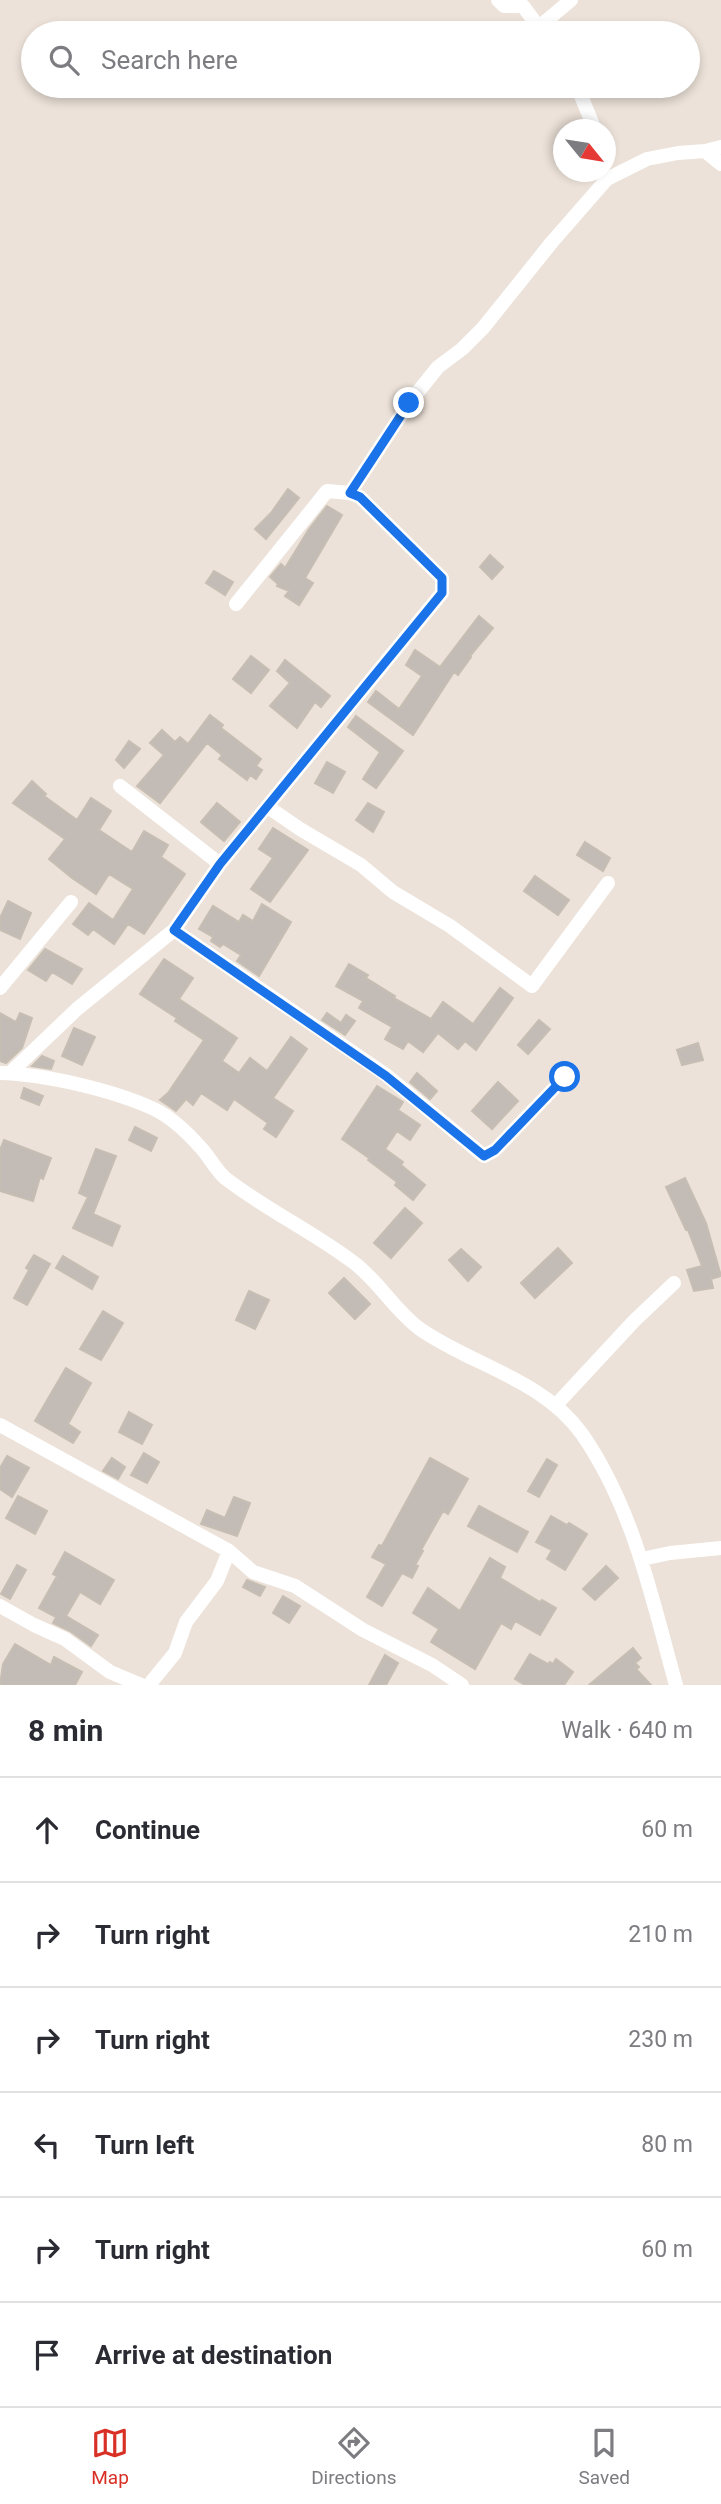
<!DOCTYPE html>
<meta charset="utf-8">
<style>
body{margin:0;font-family:Roboto,sans-serif;background:#f2f2f3;color:#2b2b33}
.compass{position:absolute;left:553px;top:119px;width:63px;height:63px;border-radius:50%;background:#fff;box-shadow:0 4px 10px #0003;rotate:120deg}
.stop{position:absolute;width:21px;height:21px;margin:-16px;border:5px solid #1a73e8;border-radius:50%;background:#fff}
.stop.end{background:#1a73e8;border-color:#fff;box-shadow:0 2px 7px #0008}
.list{margin:0;padding:0;list-style:none}
h2{display:flex;justify-content:space-between;align-items:center;height:91px;margin:0;padding:0 28px;font-size:30px}
h2 small{font-size:23px;font-weight:400;color:#7c7c81}
.list li{display:grid;grid-template-columns:46px 1fr auto;gap:21px;align-items:center;box-sizing:border-box;height:105px;padding:0 28px;border-top:2px solid #e1e1e2}
.list b{display:block;font-size:26px;white-space:nowrap}
.list em{font-size:23px;font-style:normal;color:#7c7c81}
.icon{flex:none;width:38px;height:38px;fill:none;stroke:currentColor;stroke-width:2;stroke-linecap:round;stroke-linejoin:round}
.map{position:relative;flex:none;width:721px;height:1685px;overflow:hidden}
.search{position:absolute;background:#fff;box-shadow:0 4px 10px #0003;left:21px;right:21px;top:21px;height:77px;display:flex;align-items:center;gap:18px;box-sizing:border-box;padding:0 24px;border-radius:38px;color:#7c7c81;font-size:26px}
.sheet{height:721px;background:#fff}
nav{display:flex;justify-content:space-around;align-items:center;box-sizing:border-box;height:98px;border-top:2px solid #e1e1e2;background:#fff;font-size:19px;color:#7c7c81}
nav a{display:grid;justify-items:center;gap:4px}
nav .on{color:#d93025}
.map>svg:first-child{display:block}
.building{fill:#c3bcb6;stroke:#c7beb3;stroke-width:2}
.lines{fill:none;stroke-linecap:round;stroke-linejoin:round}
.minor{stroke:#fff;stroke-width:14}
.route{stroke:#1a73e8;stroke-width:9}
</style>
<div class="map">
<svg width="721" height="1685" viewBox="0 0 721 1685">
<rect width="100%" height="100%" fill="#ece2d9"/>
<path class="building" d="M288 489 299 498 266 539 255 529 271 513Z
M327 506 342 515 305 578 313 583 299 605 285 596 289 591 277 586 278 584 270 577 281 564 285 568 309 529Z
M490 555 503 567 492 579 480 567Z
M214 571 233 582 225 595 206 583Z
M479 616 493 628 470 656 471 657 458 675 454 672 413 735 368 702 376 691 399 709 422 676 406 665 415 650 440 667Z
M251 656 269 670 251 693 233 679Z
M285 660 330 696 321 707 315 702 297 728 270 706 290 683 277 671Z
M210 715 223 725 221 728 261 759 256 766 262 770 256 779 250 775 247 780 219 759 222 755 207 743 160 803 137 786 164 755 150 743 162 730 175 742 180 737 188 744Z
M356 716 403 751 376 788 363 779 380 752 348 727Z
M129 741 140 749 124 768 116 760Z
M327 762 345 772 333 793 315 783Z
M32 781 46 794 44 796 77 820 91 798 111 811 99 830 132 852 144 831 168 845 161 857 185 874 144 934 128 924 114 944 93 929 88 935 73 924 89 903 113 920 133 889 109 874 96 894 72 878 49 859 65 839 13 803Z
M217 803 240 822 224 841 201 822Z
M368 803 384 812 373 832 356 820Z
M273 828 308 850 270 902 251 889 273 858 259 849Z
M585 842 610 858 603 871 577 855Z
M535 876 569 900 558 915 524 891Z
M8 901 31 913 20 939 0 930V918Z
M262 904 291 922 259 976 237 961 241 955 223 944 220 947 211 941 213 937 199 929 213 906 239 922 243 915 253 921Z
M45 949 82 969 72 984 52 972 46 981 28 970Z
M164 959 193 978 179 999 237 1038 222 1061 239 1073 250 1058 267 1071 291 1037 307 1049 273 1098 293 1111 276 1137 264 1129 268 1123 234 1099 227 1110 201 1093 193 1105 186 1099 176 1111 160 1100 168 1093 204 1040 175 1021 177 1018 140 994Z
M349 964 368 975 366 978 395 996 394 998 431 1019 443 1002 473 1024 500 988 513 998 476 1050 465 1041 458 1049 438 1033 423 1052 408 1041 403 1049 385 1039 392 1027 359 1008 363 1001 336 986Z
M0 1013 16 1022 20 1013 32 1018 22 1048 6 1063 0 1061Z
M327 1013 341 1023 346 1015 355 1021 345 1035 322 1020Z
M539 1020 550 1029 528 1054 518 1045Z
M74 1028 95 1037 82 1065 62 1056Z
M698 1043 703 1060 682 1065 677 1050Z
M42 1056 54 1061 51 1069 32 1066Z
M417 1073 437 1091 430 1099 410 1082Z
M498 1082 518 1101 492 1129 472 1111Z
M377 1086 403 1102 398 1110 420 1125 410 1140 397 1131 385 1149 403 1162 401 1165 425 1185 413 1200 395 1185 397 1182 368 1160 369 1158 342 1139Z
M24 1088 43 1096 39 1105 21 1098Z
M135 1127 157 1138 151 1151 129 1140Z
M4 1140 51 1158 43 1179 40 1177 33 1201 0 1191V1150Z
M96 1149 116 1156 93 1214 120 1226 112 1246 73 1228 88 1197 79 1193Z
M685 1178 706 1223 721 1276 711 1279 713 1288 694 1291 687 1270 702 1266 688 1230H686L666 1187Z
M405 1208 422 1223 391 1258 374 1243Z
M558 1248 572 1263 535 1298 521 1283Z
M461 1249 481 1267 468 1281 449 1260Z
M34 1255 50 1264 27 1305 14 1298 29 1270 26 1268Z
M63 1256 98 1277 92 1289 56 1268Z
M344 1278 370 1304 355 1319 329 1293Z
M249 1291 269 1300 255 1329 236 1320Z
M103 1311 123 1323 101 1360 80 1349Z
M66 1368 91 1383 68 1424 80 1432 73 1443 35 1421Z
M129 1412 152 1425 142 1444 119 1432Z
M144 1453 159 1462 147 1483 131 1475Z
M7 1456 29 1468 12 1497 0 1489V1468Z
M112 1458 125 1467 118 1479 103 1471Z
M430 1458 468 1479 448 1514 443 1511 421 1550 423 1551 415 1565 418 1566 412 1578 402 1573 382 1606 367 1597 386 1564 372 1557 379 1545 382 1546Z
M547 1459 557 1465 539 1497 528 1491Z
M18 1496 47 1511 35 1534 6 1518Z
M234 1497 250 1503 237 1536 201 1524 207 1510 225 1518Z
M479 1506 528 1532 517 1552 468 1526Z
M551 1516 567 1525 569 1523 587 1534 565 1570 547 1559 552 1550 536 1542Z
M65 1552 114 1580 100 1604 80 1592 66 1616 98 1635 91 1646 70 1631 53 1623 56 1617 39 1608 57 1576 53 1574Z
M490 1558 505 1567 500 1578 540 1602 542 1600 556 1608 540 1635 515 1621 511 1629 501 1623 475 1669 431 1642 439 1629 413 1613 428 1588 460 1611Z
M17 1565 26 1570 10 1599 1 1594Z
M606 1566 618 1578 595 1600 583 1589Z
M247 1580 265 1587 260 1596 243 1587Z
M283 1596 300 1606 289 1623 273 1613Z
M15 1644 51 1665 54 1657 82 1672 75 1685H0L3 1664Z
M633 1648 641 1658 635 1663 639 1667 636 1669 651 1685H589Z
M530 1654 548 1664 550 1662 553 1664 556 1659 573 1672 564 1685H525L515 1679Z
M385 1655 398 1663 386 1685H369Z"/>
<g class="lines">
<path class="minor" d="M498 0 504 6H523L543 33
M539 27 571 0
M577 86 595 130
M705 151 721 164
M350 493 409 403 438 367 462 349 483 328 552 242 607 179 647 159 678 153 705 151 721 147
M120 786 220 864
M268 807 300 829 361 865 393 892 450 926 532 986 608 883
M174 930 386 1075 484 1156 495 1150 565 1077
M0 988 71 902
M0 1073C44 1074 113 1090 154 1109 173 1118 188 1133 202 1149 210 1158 216 1170 225 1178 265 1209 312 1231 353 1262 379 1281 394 1310 420 1329 473 1366 543 1379 582 1434 634 1509 652 1599 676 1685
M10 1073 77 1009 174 930 220 864 442 593V578L360 497 350 493 327 491 236 604
M556 1405 634 1321 674 1283
M0 1425 229 1551 253 1572 295 1586 363 1630 432 1665 462 1685
M642 1559 670 1553 721 1548
M0 1606 34 1625 65 1639 110 1672 141 1685
M149 1685 175 1653 186 1622 217 1581 229 1551"/>
</g>
<g class="lines">
<path class="route" d="M409 403 350 493 360 497 442 578V593L220 864 174 930 386 1076 484 1156 495 1150 565 1077"/>
</g>
</svg>
<svg class="compass" viewBox="-18 -18 36 36"><path d="M0-13l5 13h-10z" fill="#e53935"/><path d="M0 13l5-13h-10z" fill="#7c7c81"/></svg>
<div class="stop" style="left:565px;top:1077px"></div>
<div class="stop end" style="left:409px;top:403px"></div>
<div class="search"><svg class="icon" aria-label="search" viewBox="0 0 24 24"><circle cx="10" cy="10" r="6"/><path d="M15 15l6 6"/></svg>Search here</div>
</div>
<section class="sheet">
<h2>8 min<small>Walk · 640 m</small></h2>
<ul class="list">
<li><svg class="icon" aria-label="ahead" viewBox="0 0 24 24"><path d="M12 20V5M6 11l6-6 6 6"/></svg><div><b>Continue</b></div><em>60 m</em></li>
<li><svg class="icon" aria-label="right" viewBox="0 0 24 24"><path d="M7 20v-9h11M14 6l5 5-5 5"/></svg><div><b>Turn right</b></div><em>210 m</em></li>
<li><svg class="icon" aria-label="right" viewBox="0 0 24 24"><path d="M7 20v-9h11M14 6l5 5-5 5"/></svg><div><b>Turn right</b></div><em>230 m</em></li>
<li><svg class="icon" aria-label="left" viewBox="0 0 24 24"><path d="M17 20v-9H6M10 6l-5 5 5 5"/></svg><div><b>Turn left</b></div><em>80 m</em></li>
<li><svg class="icon" aria-label="right" viewBox="0 0 24 24"><path d="M7 20v-9h11M14 6l5 5-5 5"/></svg><div><b>Turn right</b></div><em>60 m</em></li>
<li><svg class="icon" aria-label="arrive" viewBox="0 0 24 24"><path d="M6 21V4h12l-3 4 3 4H6"/></svg><div><b>Arrive at destination</b></div></li>
</ul>
</section>
<nav>
<a class="on"><svg class="icon" aria-label="map" viewBox="0 0 24 24"><path d="M3 6l6-2 6 2 6-2v14l-6 2-6-2-6 2zM9 4v14M15 6v14"/></svg>Map</a>
<a><svg class="icon" aria-label="directions" viewBox="0 0 24 24"><path d="M12 3l9 9-9 9-9-9zM9 14v-3h6M13 9l2 2-2 2"/></svg>Directions</a>
<a><svg class="icon" aria-label="saved" viewBox="0 0 24 24"><path d="M7 4h10v16l-5-4-5 4z"/></svg>Saved</a>
</nav>
